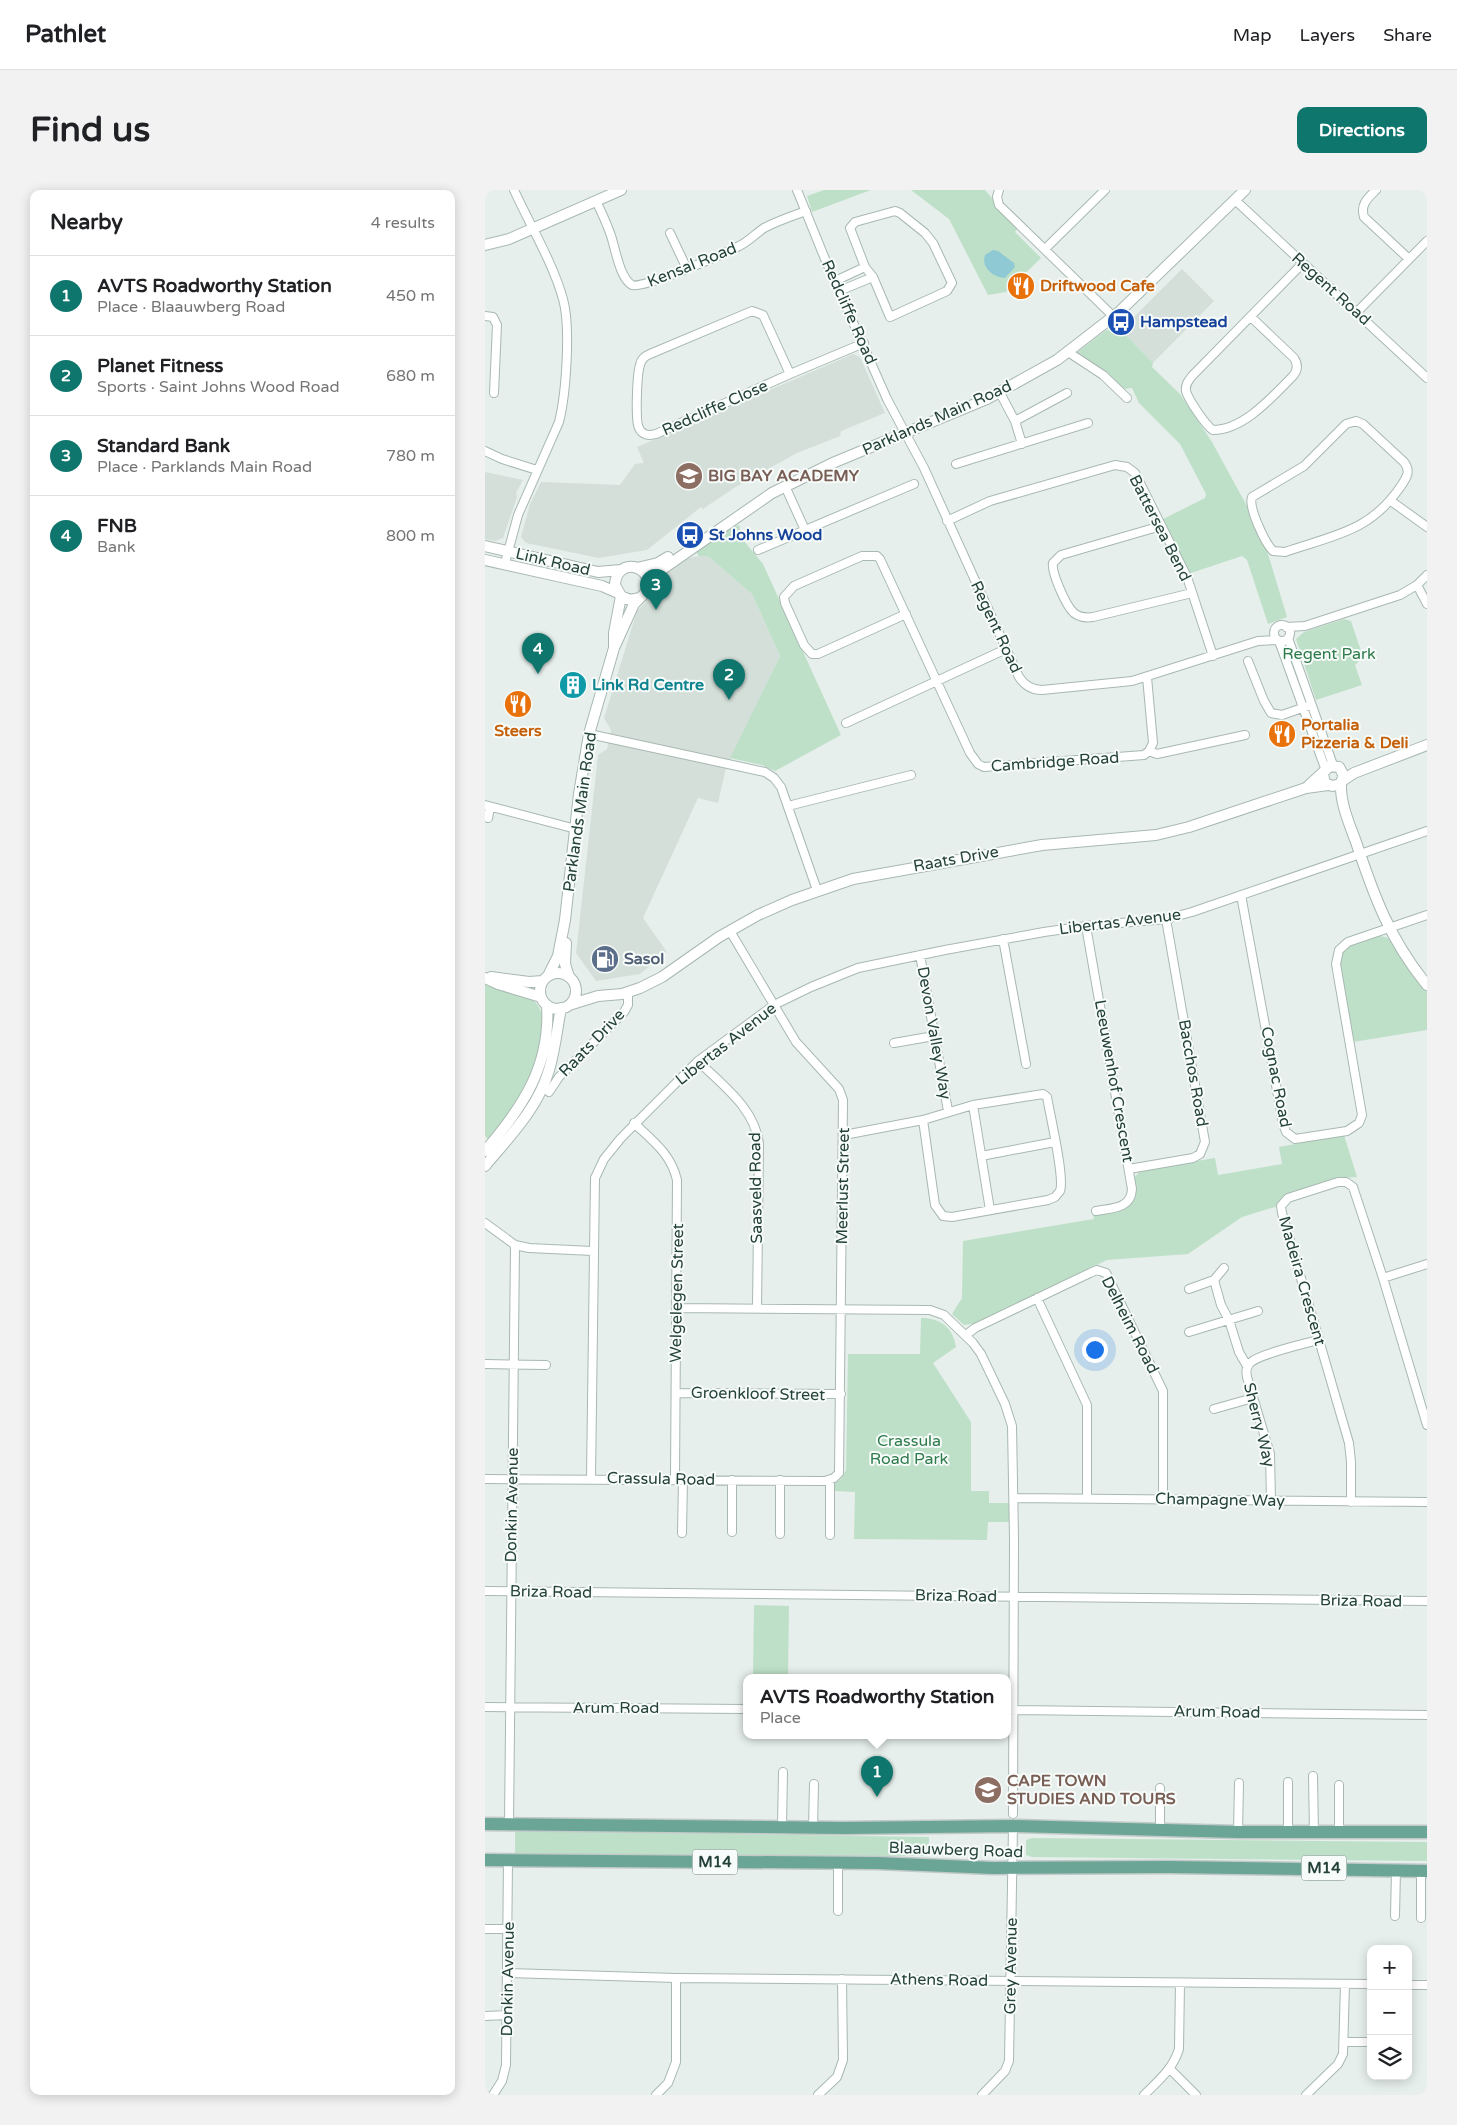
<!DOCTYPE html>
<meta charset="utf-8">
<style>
body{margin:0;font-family:"Varela Round",sans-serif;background:#f2f2f2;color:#202124}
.controls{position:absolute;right:15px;bottom:15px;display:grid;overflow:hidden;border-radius:10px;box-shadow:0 2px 12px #0003}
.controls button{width:45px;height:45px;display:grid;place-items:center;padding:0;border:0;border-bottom:1px solid #e0e0e0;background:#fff;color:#202124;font:25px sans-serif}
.you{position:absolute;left:609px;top:1159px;width:18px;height:18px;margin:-12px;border:4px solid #fff;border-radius:50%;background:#1a73e8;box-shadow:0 0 0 8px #1a73e833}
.badge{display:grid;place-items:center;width:32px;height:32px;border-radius:50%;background:#0f766e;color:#fff;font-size:16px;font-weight:700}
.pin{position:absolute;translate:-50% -41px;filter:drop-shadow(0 1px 2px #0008)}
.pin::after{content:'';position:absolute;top:26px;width:18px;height:15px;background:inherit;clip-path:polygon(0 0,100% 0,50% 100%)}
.popup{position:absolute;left:258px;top:1484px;width:268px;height:65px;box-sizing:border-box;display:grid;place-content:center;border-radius:10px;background:#fff;filter:drop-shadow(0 1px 4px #0005);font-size:16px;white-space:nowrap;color:#757577}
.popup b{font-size:19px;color:#202124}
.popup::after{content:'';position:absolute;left:50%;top:100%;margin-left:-10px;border:10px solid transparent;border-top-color:#fff}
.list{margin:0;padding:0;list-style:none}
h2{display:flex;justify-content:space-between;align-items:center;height:65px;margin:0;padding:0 20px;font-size:21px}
h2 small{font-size:16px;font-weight:400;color:#757577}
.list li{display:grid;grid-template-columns:32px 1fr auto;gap:15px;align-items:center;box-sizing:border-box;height:80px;padding:0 20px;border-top:1px solid #e0e0e0}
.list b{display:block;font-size:19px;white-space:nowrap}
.list p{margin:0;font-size:16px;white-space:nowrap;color:#757577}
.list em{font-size:16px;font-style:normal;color:#757577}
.icon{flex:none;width:28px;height:28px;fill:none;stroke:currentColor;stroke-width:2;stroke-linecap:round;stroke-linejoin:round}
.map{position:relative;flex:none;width:942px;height:1905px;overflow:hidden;border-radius:10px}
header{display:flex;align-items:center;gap:30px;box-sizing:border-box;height:70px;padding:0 25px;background:#fff;border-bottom:1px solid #e0e0e0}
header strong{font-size:24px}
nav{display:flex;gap:28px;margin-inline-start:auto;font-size:18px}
.intro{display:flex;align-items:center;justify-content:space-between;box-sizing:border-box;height:120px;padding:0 30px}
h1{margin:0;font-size:35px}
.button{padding:12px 22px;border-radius:10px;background:#0f766e;color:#fff;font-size:18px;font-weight:700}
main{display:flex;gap:30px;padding:0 30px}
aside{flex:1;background:#fff;border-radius:10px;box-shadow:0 2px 12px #0003}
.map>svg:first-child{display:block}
.built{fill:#d4dfda}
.green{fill:#bfe0c8}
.water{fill:#8ec9d4}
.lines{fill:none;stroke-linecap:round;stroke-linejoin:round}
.minor-casing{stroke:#a8b8b2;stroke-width:10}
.tertiary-casing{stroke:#a8b8b2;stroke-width:12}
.primary-casing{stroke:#c2cac8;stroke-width:15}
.minor{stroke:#fff;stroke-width:8}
.tertiary{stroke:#fff;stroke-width:10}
.primary{stroke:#6aa596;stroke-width:12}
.labels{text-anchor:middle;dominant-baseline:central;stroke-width:4;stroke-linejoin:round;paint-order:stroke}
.shield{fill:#f7fbf9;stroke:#637a73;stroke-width:1}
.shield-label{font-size:15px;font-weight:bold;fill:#24423a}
.street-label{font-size:16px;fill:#24423a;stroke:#f7fbf9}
.food-label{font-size:16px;font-weight:bold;fill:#c56008;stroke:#f7fbf9;text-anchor:start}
.transit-label{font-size:16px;font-weight:bold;fill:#164399;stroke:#f7fbf9;text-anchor:start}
.education-label{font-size:16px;font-weight:bold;fill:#785e54;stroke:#f7fbf9;text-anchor:start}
.park-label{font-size:16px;fill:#2d7a4b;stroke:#f7fbf9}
.culture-label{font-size:16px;font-weight:bold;fill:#0d838f;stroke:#f7fbf9;text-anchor:start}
.service-label{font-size:16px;font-weight:bold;fill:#4e5e75;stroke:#f7fbf9;text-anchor:start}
</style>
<header>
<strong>Pathlet</strong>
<nav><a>Map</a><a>Layers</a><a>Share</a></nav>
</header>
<div class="intro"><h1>Find us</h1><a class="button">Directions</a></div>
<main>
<aside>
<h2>Nearby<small>4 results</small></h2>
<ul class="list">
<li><span class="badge">1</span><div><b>AVTS Roadworthy Station</b><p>Place · Blaauwberg Road</p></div><em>450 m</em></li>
<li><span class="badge">2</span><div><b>Planet Fitness</b><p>Sports · Saint Johns Wood Road</p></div><em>680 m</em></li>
<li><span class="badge">3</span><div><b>Standard Bank</b><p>Place · Parklands Main Road</p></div><em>780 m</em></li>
<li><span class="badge">4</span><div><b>FNB</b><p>Bank</p></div><em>800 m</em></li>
</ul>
</aside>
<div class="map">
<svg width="942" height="1905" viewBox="0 0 942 1905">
<rect width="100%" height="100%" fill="#e6efeb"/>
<path class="built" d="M697 79 729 111 668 173 636 140Z
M368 164 375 167 400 223 356 241 355 246 312 263 249 298 218 319 216 317 162 360 114 368 41 353 36 347 45 314 56 292 135 295 150 274 159 273 152 257Z
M0 282 38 290 31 303 32 307 18 348 10 351 0 349Z
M214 366H223L267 404 295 466 241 578 233 613 213 608 158 728 182 762 155 784 111 791 91 763 113 565 122 559 126 540 119 528 152 421 168 405 171 393 175 388 203 368Z"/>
<path class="green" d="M339 0H386L327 22 322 6Z
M426 0H500L533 38 530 42 556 68 521 102 503 105 464 29Z
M632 136 668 173 667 177 695 204 727 252 763 318 780 354 802 427 783 434 762 370 757 366 703 384 676 330 720 308 721 304 695 254 654 213 647 198 638 199 618 180 607 176 590 164 620 141Z
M253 335 255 337 254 345 278 374 356 545 290 581 277 575 245 568 295 466 267 404 223 366H214L211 362 245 338Z
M859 429 866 431 878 467 870 475 877 495 831 510 811 449 819 442Z
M893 745 903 748 942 802V840L868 852 854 774C858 752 875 752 893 745Z
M0 793C15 797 39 800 50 812 72 833 44 894 30 916 23 928 12 939 4 950L0 946Z
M859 945 872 987 856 988 801 1005 797 1009 793 1016 757 1027 703 1064 622 1070 491 1133 479 1135 467 1124 477 1108 478 1051 609 1029 608 1025C623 1022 647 1023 650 1004 651 999 649 993 649 988L656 980 730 968 733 985 797 974 794 957Z
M436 1128C455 1128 468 1137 471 1157L448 1173 486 1232V1301H504V1313H524V1332H503L502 1350 369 1349 370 1302 348 1301 349 1294 356 1289 361 1280 363 1164H435Z
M269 1415 304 1416 303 1488H268Z
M30 1641 444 1647V1666L30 1664Z
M547 1648 942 1652V1671L547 1667 541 1665V1650Z"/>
<path class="water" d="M508 60 513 61 529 73 530 77 520 88C508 87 496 78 500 65Z"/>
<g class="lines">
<defs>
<path id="minor" d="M312 0 340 69 402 209 439 278 534 487C540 496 547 500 557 500L647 491 773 451 792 450
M514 0 512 7 514 15 629 127
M891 0C883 8 875 14 879 27L924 69
M750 10 942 188
M111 11C116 21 121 32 125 43 130 55 134 88 147 95 156 100 241 63 254 56 263 52 270 44 279 38 292 31 307 26 321 21
M410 21 415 23 440 43 448 53 467 93 462 101 405 127 388 87 380 77 365 38 370 32Z
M185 43 202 79
M560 59 620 0
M350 91 380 77
M354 101 388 87
M267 121 278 125 305 184 171 244C164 246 157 245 154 238 150 231 152 184 155 175 156 169 160 166 165 164Z
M872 122 942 51
M0 126 8 127 12 135 9 203
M766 127 809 168C813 174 813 180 808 186 788 206 759 240 728 240 721 236 703 209 701 201 700 195 703 191 707 186L818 73
M583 162 618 185 642 208
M305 184 379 153
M515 203 530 231 537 254
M530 231 582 203
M871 231 878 234 919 272C926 281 922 287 916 296 885 342 849 345 800 362L788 361C780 353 763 317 767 307L819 276 861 234Z
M0 261 17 269 52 280
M471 274 603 233
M300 296 320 340
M906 311 942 337
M462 331 505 311 630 275 642 277 650 283 702 387 728 466
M676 336 576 365 568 373C566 382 581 416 589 423 594 427 601 428 608 427L707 403
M273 360 429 294
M20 373 33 325 74 232C81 204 86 137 78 109 68 73 45 35 29 0
M932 395 942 414
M421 424 333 464H327L319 455 300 413 299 407 309 396 377 366H392L395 369C425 434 455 499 485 563L493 574 499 577 659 565 664 561 668 553 662 487
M789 443a8 8 0 1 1 16 0a8 8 0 1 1-16 0Z
M801 437 820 436 915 405 932 395 942 385
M803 448 848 575
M794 451 840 578
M763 471 779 511 786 523 797 525 823 516
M361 533 521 459
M104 544 280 582 289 588 296 597 332 700
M664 561 672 564 760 545
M0 615 91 639
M303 616 426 585
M3 628 5 617
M756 705 798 933 801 942 810 949 862 941 874 933 877 925 851 774 854 760 863 752 942 725
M601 736 647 999C646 1019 627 1018 611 1021
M518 749 541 874
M435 765 463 921
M409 853 449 846
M213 871C237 895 270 918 274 954L272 1118
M64 902 74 887 139 822 143 815V803
M488 915 505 1020
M149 933C168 951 186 964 192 990L190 1289
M359 945 438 930 488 915 558 904 562 907C565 925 580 988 575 1001L570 1007 563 1010 467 1027 458 1026 450 1015 438 930
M496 966 570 952
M644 979 708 968 715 964 720 952 681 729
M0 1033 30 1055 44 1058 108 1061
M739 1078 729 1090 736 1115 744 1130 754 1162 762 1176
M898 1088 942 1074
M704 1099 729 1090
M552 1108 602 1215V1308
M192 1118 445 1120 459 1125 488 1153 496 1164 520 1214 527 1236 529 1348 528 1624
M704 1142 773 1121
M481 1145 490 1138 605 1083 612 1080 621 1083 678 1201V1310
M0 1174 61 1175
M191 1203 356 1204
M729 1219 768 1208
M106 1288 110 988 119 969 136 948 213 871 289 815 326 797 373 778 460 760 559 742 601 736 681 729 707 722 942 641
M0 1289 340 1291 349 1288 354 1283 358 910 354 899 311 852 245 741
M345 1290V1345
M529 1308 942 1312
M786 1311 785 1264 762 1187C761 1181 761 1177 765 1173 774 1164 819 1154 833 1150
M866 1312V1272L864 1253 797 1023 796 1016 803 1008 853 992H861L868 997 898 1088 942 1235
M247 1342V1290
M197 1343 198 1289
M295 1344V1290
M0 1401 942 1411
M0 1517 262 1519
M522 1520 942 1525
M828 1586 829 1643
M803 1592V1642
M24 1634 30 1055
M297 1637 298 1582
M328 1638 329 1594
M675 1640V1598
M753 1642 754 1593
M854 1643V1595
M353 1721V1673
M910 1726 911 1680
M936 1728V1680
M0 1739H23
M23 1783 191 1788 886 1794
M923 1795H942
M0 1826 23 1825
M860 1852H886
M685 1879 711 1905
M8 1905 17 1891 21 1875 23 1670
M171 1905 183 1893 191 1872V1788
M333 1905 352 1887 358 1870 357 1789
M497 1905 520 1881 524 1871 528 1636
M659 1905C673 1891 688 1879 694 1859L695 1793
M821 1905 853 1874 858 1864 860 1794"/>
<path id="tertiary" d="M0 55 24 49 136 0
M0 356 113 382 136 380
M0 370 117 396 133 403
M152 378 173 373 183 367
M155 408 145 410 136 406 130 395C131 371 159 371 164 393
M129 457V443L136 406
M857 591 869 583 942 555
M856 593C855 613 864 633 871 652 889 706 905 750 942 795
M821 598 845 576 854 577 859 586 855 594 847 596 840 593 838 584
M81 753 80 774 84 787
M55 801a18 18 0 1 1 36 0a18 18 0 1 1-36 0Z
M63 786 73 766 80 730 94 604 104 544 129 458 149 414 161 402 169 385 287 303 350 272 502 209 572 170 634 122 760 0
M6 787 44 792 58 791
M0 788 13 794 56 807
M84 815 113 806 137 804 155 798 177 787 234 747 273 725 307 710 368 689 557 655 671 645 704 637 821 598 843 595
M0 961C38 917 66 875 62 815
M0 976C25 946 53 918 64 880 70 860 72 839 76 818"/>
<path id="primary" d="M0 1634 358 1638 528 1636 753 1642H942
M0 1670 392 1673 508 1678 683 1677 942 1681"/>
</defs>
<use href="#minor" class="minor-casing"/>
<use href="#tertiary" class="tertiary-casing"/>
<use href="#primary" class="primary-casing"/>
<use href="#minor" class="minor"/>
<use href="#tertiary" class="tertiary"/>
<use href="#primary" class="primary"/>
</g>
<defs>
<symbol id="restaurant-disc" viewBox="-11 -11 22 22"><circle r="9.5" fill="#e8710a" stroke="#f7fbf9"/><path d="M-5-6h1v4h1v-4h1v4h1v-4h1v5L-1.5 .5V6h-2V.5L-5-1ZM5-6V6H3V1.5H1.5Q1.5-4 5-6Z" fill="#fff"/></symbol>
<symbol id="bus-disc" viewBox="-11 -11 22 22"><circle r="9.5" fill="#1a4fb4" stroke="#f7fbf9"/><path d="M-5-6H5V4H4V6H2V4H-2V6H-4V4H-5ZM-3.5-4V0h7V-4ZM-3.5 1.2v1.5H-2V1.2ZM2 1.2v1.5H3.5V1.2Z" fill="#fff"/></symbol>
<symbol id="school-disc" viewBox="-11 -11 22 22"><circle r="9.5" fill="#8d6e63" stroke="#f7fbf9"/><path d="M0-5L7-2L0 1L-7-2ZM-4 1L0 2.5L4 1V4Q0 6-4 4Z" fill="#fff"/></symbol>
<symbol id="building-disc" viewBox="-11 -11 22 22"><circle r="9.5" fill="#0f9aa8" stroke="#f7fbf9"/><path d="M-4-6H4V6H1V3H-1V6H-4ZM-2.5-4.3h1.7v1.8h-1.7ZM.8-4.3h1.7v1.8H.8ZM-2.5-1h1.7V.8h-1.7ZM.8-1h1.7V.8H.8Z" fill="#fff"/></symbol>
<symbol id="fuel-disc" viewBox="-11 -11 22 22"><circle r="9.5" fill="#5c6f8a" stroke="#f7fbf9"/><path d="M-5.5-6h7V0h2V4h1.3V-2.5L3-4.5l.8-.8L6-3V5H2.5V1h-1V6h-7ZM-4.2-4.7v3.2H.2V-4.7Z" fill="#fff"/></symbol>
</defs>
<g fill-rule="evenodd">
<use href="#restaurant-disc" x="520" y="80" width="32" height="32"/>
<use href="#bus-disc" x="620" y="116" width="32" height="32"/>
<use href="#school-disc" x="188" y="270" width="32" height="32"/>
<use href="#bus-disc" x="189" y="329" width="32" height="32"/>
<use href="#building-disc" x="72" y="479" width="32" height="32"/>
<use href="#restaurant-disc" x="17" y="498" width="32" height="32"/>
<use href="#restaurant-disc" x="781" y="528" width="32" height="32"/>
<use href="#fuel-disc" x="104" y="753" width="32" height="32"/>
<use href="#school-disc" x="487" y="1584" width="32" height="32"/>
</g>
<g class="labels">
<g class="shield">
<rect x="207.5" y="1659.5" width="45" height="25" rx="4"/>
<rect x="816.5" y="1665.5" width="45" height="25" rx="4"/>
</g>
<g class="shield-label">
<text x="230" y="1672">M14</text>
<text x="839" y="1678">M14</text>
</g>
<g class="street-label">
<text transform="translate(207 75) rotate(-22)">Kensal Road</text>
<text transform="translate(846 99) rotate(42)">Regent Road</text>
<text transform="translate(364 122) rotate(66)">Redcliffe Road</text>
<text transform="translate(230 218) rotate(-24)">Redcliffe Close</text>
<text transform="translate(452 228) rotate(-24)">Parklands Main Road</text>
<text transform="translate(675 338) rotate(63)">Battersea Bend</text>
<text transform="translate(68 372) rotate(13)">Link Road</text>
<text transform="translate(511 437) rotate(65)">Regent Road</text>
<text transform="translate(570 572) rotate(-4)">Cambridge Road</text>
<text transform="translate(95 622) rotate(-82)">Parklands Main Road</text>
<text transform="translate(471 669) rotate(-10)">Raats Drive</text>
<text transform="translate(635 732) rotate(-7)">Libertas Avenue</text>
<text transform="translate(449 843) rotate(80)">Devon Valley Way</text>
<text transform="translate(107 853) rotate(-46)">Raats Drive</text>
<text transform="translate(241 854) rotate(-38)">Libertas Avenue</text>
<text transform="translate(708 883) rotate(80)">Bacchos Road</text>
<text transform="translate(791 887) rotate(79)">Cognac Road</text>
<text transform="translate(629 891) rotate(80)">Leeuwenhof Crescent</text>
<text transform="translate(358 996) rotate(-89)">Meerlust Street</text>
<text transform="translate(271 998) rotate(-91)">Saasveld Road</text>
<text transform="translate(817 1091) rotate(74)">Madeira Crescent</text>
<text transform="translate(192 1103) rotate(-89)">Welgelegen Street</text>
<text transform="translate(645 1135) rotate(63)">Delheim Road</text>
<text transform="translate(273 1204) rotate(1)">Groenkloof Street</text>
<text transform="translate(774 1235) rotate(76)">Sherry Way</text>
<text transform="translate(176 1289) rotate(1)">Crassula Road</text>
<text transform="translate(735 1310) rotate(1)">Champagne Way</text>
<text transform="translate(27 1315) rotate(-89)">Donkin Avenue</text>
<text transform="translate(66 1402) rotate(1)">Briza Road</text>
<text transform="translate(471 1406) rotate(1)">Briza Road</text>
<text transform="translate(876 1411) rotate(1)">Briza Road</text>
<text x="131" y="1518">Arum Road</text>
<text transform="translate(732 1522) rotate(1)">Arum Road</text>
<text transform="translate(471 1660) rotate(2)">Blaauwberg Road</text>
<text transform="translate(526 1776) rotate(-89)">Grey Avenue</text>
<text transform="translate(23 1789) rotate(-89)">Donkin Avenue</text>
<text transform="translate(454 1790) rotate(1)">Athens Road</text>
</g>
<g class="food-label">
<text x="555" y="96">Driftwood Cafe</text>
<text x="816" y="535">Portalia<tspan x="816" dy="18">Pizzeria &amp; Deli</tspan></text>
<text x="33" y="541" text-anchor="middle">Steers</text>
</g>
<g class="transit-label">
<text x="655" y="132">Hampstead</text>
<text x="224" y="345">St Johns Wood</text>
</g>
<g class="education-label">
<text x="223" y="286">BIG BAY ACADEMY</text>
<text x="522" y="1591">CAPE TOWN<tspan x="522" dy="18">STUDIES AND TOURS</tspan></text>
</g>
<g class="park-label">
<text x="844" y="464">Regent Park</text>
<text x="424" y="1251">Crassula<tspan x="424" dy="18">Road Park</tspan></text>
</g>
<g class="culture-label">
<text x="107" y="495">Link Rd Centre</text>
</g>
<g class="service-label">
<text x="139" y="769">Sasol</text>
</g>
</g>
</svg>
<div class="controls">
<button>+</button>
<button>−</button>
<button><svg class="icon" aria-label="layers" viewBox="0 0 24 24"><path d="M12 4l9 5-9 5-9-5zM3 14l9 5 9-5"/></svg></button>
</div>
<div class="you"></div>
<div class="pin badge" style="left:392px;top:1607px">1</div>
<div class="popup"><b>AVTS Roadworthy Station</b>Place</div>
<div class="pin badge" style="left:244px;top:510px">2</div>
<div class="pin badge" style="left:171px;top:420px">3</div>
<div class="pin badge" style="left:53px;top:484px">4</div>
</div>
</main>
